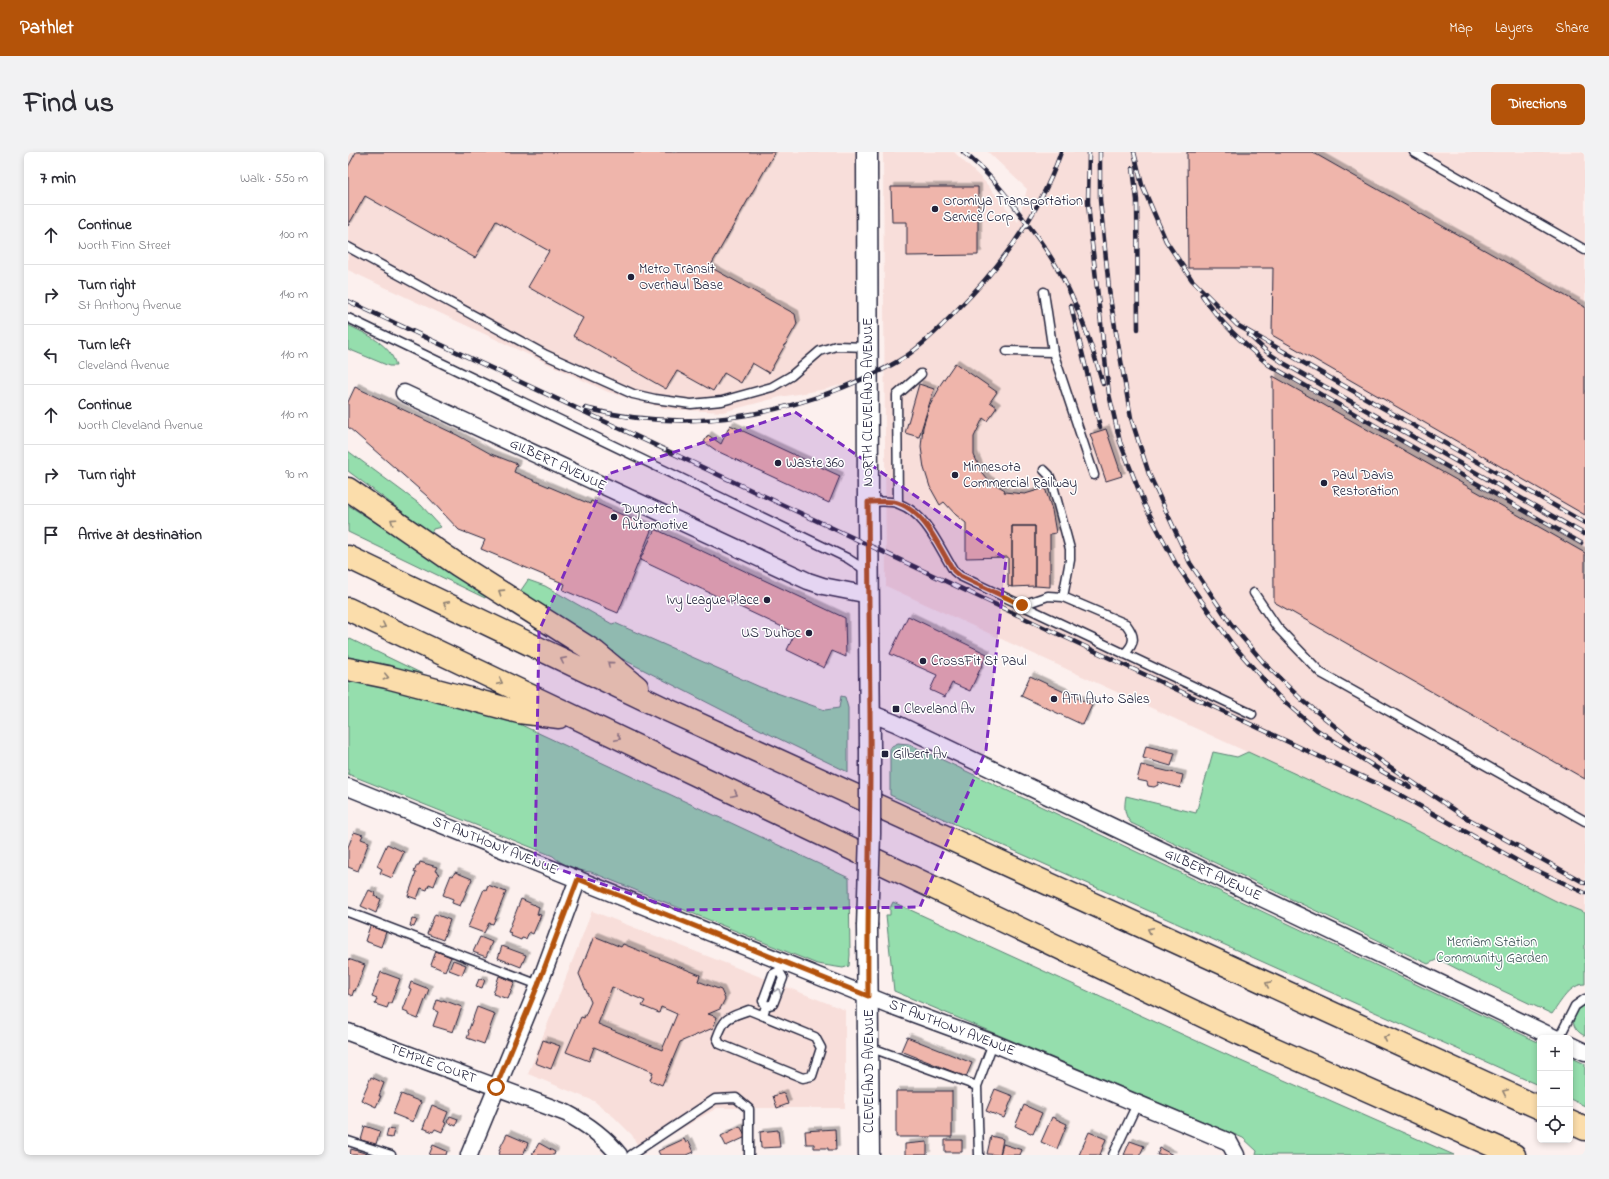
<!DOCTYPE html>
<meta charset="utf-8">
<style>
body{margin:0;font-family:"Indie Flower",sans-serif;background:#f2f2f3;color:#2b2b33}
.controls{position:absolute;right:12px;bottom:12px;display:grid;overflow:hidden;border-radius:6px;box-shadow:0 2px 6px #0003}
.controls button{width:36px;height:36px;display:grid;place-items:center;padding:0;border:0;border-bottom:1px solid #e1e1e2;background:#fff;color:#2b2b33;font:20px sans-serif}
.stop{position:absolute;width:12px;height:12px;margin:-9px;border:3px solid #b45309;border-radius:50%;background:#fff}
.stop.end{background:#b45309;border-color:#fff;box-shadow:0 1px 4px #0008}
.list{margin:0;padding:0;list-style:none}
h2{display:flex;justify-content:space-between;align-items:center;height:52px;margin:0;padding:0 16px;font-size:17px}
h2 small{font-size:13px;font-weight:400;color:#7c7c81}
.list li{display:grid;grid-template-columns:26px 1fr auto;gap:12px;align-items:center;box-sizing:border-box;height:60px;padding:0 16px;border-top:1px solid #e1e1e2}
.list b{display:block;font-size:15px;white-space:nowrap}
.list p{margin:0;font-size:13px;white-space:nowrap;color:#7c7c81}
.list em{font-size:13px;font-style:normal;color:#7c7c81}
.icon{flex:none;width:22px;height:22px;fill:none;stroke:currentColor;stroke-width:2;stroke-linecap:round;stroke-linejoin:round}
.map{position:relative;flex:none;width:1237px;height:1003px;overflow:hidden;border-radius:6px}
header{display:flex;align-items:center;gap:24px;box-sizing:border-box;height:56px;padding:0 20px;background:#b45309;color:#fff}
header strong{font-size:19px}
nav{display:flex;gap:22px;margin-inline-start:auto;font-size:14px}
.intro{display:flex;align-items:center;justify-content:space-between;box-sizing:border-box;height:96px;padding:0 24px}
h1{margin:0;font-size:28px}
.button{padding:10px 18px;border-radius:6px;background:#b45309;color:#fff;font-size:14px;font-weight:700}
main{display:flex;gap:24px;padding:0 24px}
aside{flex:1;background:#fff;border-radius:6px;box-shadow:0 2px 6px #0003}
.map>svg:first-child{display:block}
.built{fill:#f8deda}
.green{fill:#95dead;stroke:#5c8074}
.building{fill:#efb5ab;stroke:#22223b;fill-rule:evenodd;filter:url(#shadow)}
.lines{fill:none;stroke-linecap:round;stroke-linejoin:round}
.service-casing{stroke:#22223b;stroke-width:11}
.minor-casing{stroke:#22223b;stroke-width:19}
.tertiary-casing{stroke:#22223b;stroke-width:23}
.motorway-casing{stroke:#22223b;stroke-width:25}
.service{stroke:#fff;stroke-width:8}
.minor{stroke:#fff;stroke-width:16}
.tertiary{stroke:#fff;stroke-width:20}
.motorway{stroke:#fbddab;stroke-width:22}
.rail-casing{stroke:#22223b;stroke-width:4.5}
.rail{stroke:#fff;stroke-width:3;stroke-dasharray:9;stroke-linecap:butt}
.tertiary-bridge-casing{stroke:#22223b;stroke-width:23;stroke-linecap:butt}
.tertiary-bridge{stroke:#fff;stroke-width:20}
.oneway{stroke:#8e8073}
.oneway2{stroke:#9c9ca7}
.route{stroke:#b45309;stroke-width:5}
.marked{fill:#7b2cbf;fill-opacity:0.2;stroke:#7b2cbf;stroke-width:3;stroke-dasharray:8 5;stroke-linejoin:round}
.poi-dot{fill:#22223b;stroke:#fff;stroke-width:1.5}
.labels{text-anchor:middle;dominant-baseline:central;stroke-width:3;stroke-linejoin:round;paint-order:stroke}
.poi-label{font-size:14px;fill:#22223b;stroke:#fff;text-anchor:start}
.street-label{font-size:14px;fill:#22223b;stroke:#fff}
.park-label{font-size:14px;fill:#445a5d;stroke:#fff}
</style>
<header>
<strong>Pathlet</strong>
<nav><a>Map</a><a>Layers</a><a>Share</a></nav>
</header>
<div class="intro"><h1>Find us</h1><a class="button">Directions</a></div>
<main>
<aside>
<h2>7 min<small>Walk · 550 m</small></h2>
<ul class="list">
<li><svg class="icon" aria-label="ahead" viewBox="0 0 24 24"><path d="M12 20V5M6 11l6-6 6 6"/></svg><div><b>Continue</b><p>North Finn Street</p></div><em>100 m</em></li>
<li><svg class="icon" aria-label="right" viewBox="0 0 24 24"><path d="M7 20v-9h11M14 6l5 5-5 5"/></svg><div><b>Turn right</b><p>St Anthony Avenue</p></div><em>140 m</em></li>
<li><svg class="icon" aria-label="left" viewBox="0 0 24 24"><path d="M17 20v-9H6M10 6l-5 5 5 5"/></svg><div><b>Turn left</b><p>Cleveland Avenue</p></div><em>110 m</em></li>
<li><svg class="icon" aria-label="ahead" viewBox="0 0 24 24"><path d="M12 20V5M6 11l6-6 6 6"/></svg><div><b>Continue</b><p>North Cleveland Avenue</p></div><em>110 m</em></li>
<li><svg class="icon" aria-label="right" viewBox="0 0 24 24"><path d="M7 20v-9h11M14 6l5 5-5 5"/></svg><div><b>Turn right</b></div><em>90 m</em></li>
<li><svg class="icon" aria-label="arrive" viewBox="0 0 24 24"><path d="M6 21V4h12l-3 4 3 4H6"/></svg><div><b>Arrive at destination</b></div></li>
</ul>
</aside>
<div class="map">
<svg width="1237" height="1003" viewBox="0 0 1237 1003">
<defs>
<filter id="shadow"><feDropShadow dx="3.5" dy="-3.5" stdDeviation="0" flood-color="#0004"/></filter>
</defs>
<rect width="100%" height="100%" fill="#fcf0ee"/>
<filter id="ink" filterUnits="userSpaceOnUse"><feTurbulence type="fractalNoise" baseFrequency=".025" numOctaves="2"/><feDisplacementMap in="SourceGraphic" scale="8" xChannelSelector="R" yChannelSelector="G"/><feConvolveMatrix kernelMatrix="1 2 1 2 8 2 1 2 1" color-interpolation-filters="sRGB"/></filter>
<g filter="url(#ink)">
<path class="built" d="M0 0H508V228L479 237 432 245 375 260 319 257 260 240 0 118Z
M535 0H606L637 30 670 70 679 37 640 0H1237V761L1208 749 1062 675 538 434Z
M244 759 497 858V956H369L293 1000 284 983 266 965 246 949 180 922Z"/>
<path class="green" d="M0 173C18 182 43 192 48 214H41L0 197Z
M0 299 73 353 93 375 85 377 83 381 0 319Z
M0 353 139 441 137 446 0 380Z
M180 428 197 434 264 472 267 471 412 535 477 558 491 556 493 544 497 545 500 556V620L415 579 253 496 169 444Z
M0 486 81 525 0 510Z
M0 523 154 564 501 726 502 803 501 814 495 816 469 812 243 720C230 719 214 713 205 704L0 622Z
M550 591 561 592 1192 891V934L542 643V597L544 594Z
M865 600 889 605 900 600 1062 675 1208 749 1237 761V832C1222 832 1212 851 1204 862L1119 822 1090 807 1080 812 783 671C776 663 776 655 778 644L848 661Z
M545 750 886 906 1106 1003H908L909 999 895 986 546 839 538 763H542V756Z
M1237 853V884C1221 876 1222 862 1237 853Z
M1222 905 1237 912V954L1222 947Z"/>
<path class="building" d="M8 0H427L362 115 447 162 449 172 421 221 404 211 393 231 376 221 365 239 329 219 318 237 225 184 235 166 180 135 201 99 148 69 127 106 17 44 0 74V15Z
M839 0H964L1237 155V363L924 183 925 116H840Z
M543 35H630V103L559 104V70H544Z
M607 211 649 240 642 250 649 255 639 269 635 266 626 285V303L634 321 640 328 657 338 656 340 677 342 697 336 704 358 708 381 702 382V435L687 434V374H664V435L660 434V405L618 406V371L608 363 596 350 592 353 582 335 576 316 573 295 575 275 581 255 591 237 590 236Z
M925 224 1237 401V627L926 450Z
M571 232 586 237 571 285 557 281Z
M7 235 109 283 143 302 169 312 166 320 242 352 243 349 304 376 270 461 215 438 217 432 133 397 137 388 111 378 79 344 0 275V250Z
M382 273 492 324 481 351 369 299 356 290 360 283 373 292Z
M758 277 774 324 758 329 742 282Z
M664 374H687V434L664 435Z
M307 377 497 466 498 505 484 499 476 516 439 498 447 481 292 408Z
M560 464 639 502 622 539 604 531 597 545 582 538 589 523 542 502Z
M682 524 744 553 735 573 673 544Z
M798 594 827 601 823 614 795 606Z
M793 613 835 623 832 636 810 630V633L806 635 800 634 799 630 789 628Z
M6 680 15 683 13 687 21 690 10 719 0 715V695Z
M39 692 56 700 44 726 32 721 34 717 29 714Z
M72 710 89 715 87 719 91 721 86 734 81 732 79 738 73 736 69 747 60 744 68 721 66 720 69 713H71Z
M107 720 124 727 112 754 104 751 105 747 95 743 103 723 105 724Z
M140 733 158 740 145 772 141 771 136 781 120 775 136 737 138 738Z
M21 738 27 741 26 744 33 747 28 761 13 754Z
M173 747 191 755 189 762 193 763 185 782 181 780 178 787 174 786 173 788 163 784 164 781 160 780Z
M87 762 102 768 95 788 79 782Z
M64 767 69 768 66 775 62 774Z
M22 774 38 780 33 795 17 789Z
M246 784 273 795 275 792 352 823 350 829 373 838 377 847 372 857 360 862 369 865 365 876 332 890 314 933 302 928 305 920 246 895 241 909 218 900 233 865 236 866 243 850 231 822ZM264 835 297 849 294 854 311 861 313 855 329 862 314 898 250 872Z
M132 785 144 790 138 805 125 800Z
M154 794 178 803 173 815 150 806Z
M88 799 103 805 97 819 83 813Z
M0 807 17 813 7 839 6 838 4 844 0 842Z
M105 808 118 813 114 823 101 818Z
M33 820 52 827 43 851H41L39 856 27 852 29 847 24 845Z
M151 824 167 830 160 847 145 842Z
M131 827 137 828 134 836 128 834Z
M63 830 81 837 70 867 60 863V860L55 858 63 837 61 836Z
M89 848 94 850 95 848 114 855 105 880 85 874 90 860 86 858Z
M129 855 147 862 136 892 119 886 121 881 120 880Z
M559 885 624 911 618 925 553 899Z
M195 888 212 894 203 917 187 911Z
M23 925 36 931 31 944H33L28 955 13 948Z
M647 937 665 944 656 966 638 959Z
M548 939H604V985H548Z
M436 941 440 952 429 956 425 944Z
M53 942 73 950 65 970 45 962Z
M84 953 100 960 96 970 98 971 94 980 87 977 85 980 75 976Z
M676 953 694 961 685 982 667 974Z
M102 964 110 967 108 974 99 970Z
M704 965 719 972 709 997 693 990Z
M17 974 32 979 28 992 13 988Z
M392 974 398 985 378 994 373 984Z
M40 977 46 978 44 986 38 985Z
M487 977 488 998H480V996H466V992H458L457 979Z
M430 978 432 995 413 996 412 980Z
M741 980 758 987 752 1003H731Z
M159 982 180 991 175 1003H151L152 999 151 998Z
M643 984 655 987 652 1003 639 1002Z
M336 987 338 991 341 989 346 1000 339 1003H312L310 999Z
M597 988H614V1000H597Z
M782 989 796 994 792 1003H776Z
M579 990V1003H557V992Z
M191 991 207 1000 206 1003H184Z
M655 992 674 998 672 1003H652Z
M85 993 99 999 98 1003H81Z
M812 996 825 1003H809Z
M3 997 20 1002V1003H2Z"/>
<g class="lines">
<defs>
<path id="service" d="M1066 0 1237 98
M0 95 198 203 285 242 307 247 343 252 374 249 424 235 443 224 472 199 488 194 519 195
M696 140 705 200 746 323
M0 166 499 406 519 419
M659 199 705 200
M696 318 701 323 704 330 722 397V408L715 445
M520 350C530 350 543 348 551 352 579 362 591 396 606 419L612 424 904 562
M550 351 549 243 573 222
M906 441 929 475 973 521 1237 669
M674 453 700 444 715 445 778 472C787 484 788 491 776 502
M0 760 191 833
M418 854 425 852 435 826 431 819
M401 858 467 885 473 896 464 924 455 926 372 892 369 886C377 864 380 866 401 858Z
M415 863 418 854 415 849 425 822 431 819 434 809
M1211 886 1227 854 1237 847
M521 895 629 934
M0 989 43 1003
M283 1003 367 947 388 946 401 957V1003
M631 1003 629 934 645 891
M765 1003 790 950"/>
<path id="minor" d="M56 241 460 429 475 434 521 443
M522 561 547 571 1207 886
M0 635 542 853 645 891 881 990 888 1003
M0 880 218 961C239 972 256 984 271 1003
M1222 893 1237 900
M121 1003 191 833 230 727"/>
<path id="tertiary" d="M519 0 520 350 522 595
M519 774 521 1003"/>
<path id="motorway" d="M0 337 110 413 247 500 289 535
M0 405 313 555 1192 956
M0 457 893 882 1166 1003
M0 517 39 525 171 560 211 565
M1222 970 1237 977"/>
</defs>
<use href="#service" class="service-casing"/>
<use href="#minor" class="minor-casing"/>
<use href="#tertiary" class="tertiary-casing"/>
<use href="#motorway" class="motorway-casing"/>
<use href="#service" class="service"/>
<use href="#minor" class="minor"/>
<use href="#tertiary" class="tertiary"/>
<use href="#motorway" class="motorway"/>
<defs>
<path id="rail" d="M615 0C641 21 658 42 677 69 688 83 698 97 707 112 729 149 743 191 755 232
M741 0 740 50 743 83 761 242 772 290 797 354 828 412 864 464 885 493 930 544 969 578 1035 620 1062 635
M752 0V48L762 146 783 266 801 322 842 411 883 472 916 511 953 547 1014 596 1115 664 1237 731
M786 0 794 33 818 89 844 128 889 173 1237 371
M785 16 789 48 790 177
M854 143C872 171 896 192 921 213L1233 391
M0 149 1045 639 1175 712 1237 741
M723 154 752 275
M901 183 919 200 937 212 1236 382
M237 256C323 278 404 270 486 239 511 229 535 219 557 205 576 192 593 175 609 158 654 113 692 61 713 0"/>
</defs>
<use href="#rail" class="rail-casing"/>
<use href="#rail" class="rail"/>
<defs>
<path id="tertiary-bridge" d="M519 774 522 682V595"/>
</defs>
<use href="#tertiary-bridge" class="tertiary-bridge-casing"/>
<use href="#tertiary-bridge" class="tertiary-bridge"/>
</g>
<defs><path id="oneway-chevron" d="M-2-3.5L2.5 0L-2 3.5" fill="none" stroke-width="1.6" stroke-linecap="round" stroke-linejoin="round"/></defs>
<g class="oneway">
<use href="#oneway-chevron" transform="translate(45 369) rotate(-146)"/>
<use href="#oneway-chevron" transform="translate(153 440) rotate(-147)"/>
<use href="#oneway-chevron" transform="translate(98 452) rotate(-154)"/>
<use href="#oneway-chevron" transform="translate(35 474) rotate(26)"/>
<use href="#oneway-chevron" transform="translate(215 508) rotate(-154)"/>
<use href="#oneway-chevron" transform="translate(262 512) rotate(-140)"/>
<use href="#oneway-chevron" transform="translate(38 525) rotate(13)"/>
<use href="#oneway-chevron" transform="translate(152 530) rotate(25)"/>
<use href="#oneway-chevron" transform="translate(270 586) rotate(25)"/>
<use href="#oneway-chevron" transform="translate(387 642) rotate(25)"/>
<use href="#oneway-chevron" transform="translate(802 778) rotate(-155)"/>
<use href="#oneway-chevron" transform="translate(920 832) rotate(-155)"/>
<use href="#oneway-chevron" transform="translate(1038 886) rotate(-155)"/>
<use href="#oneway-chevron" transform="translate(1157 940) rotate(-155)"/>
</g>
<use class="oneway2" href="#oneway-chevron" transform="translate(430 839) rotate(-69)"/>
</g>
<g class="lines" filter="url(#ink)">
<path class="route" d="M148 935 190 833 230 727 520 844C519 750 523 656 522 562 522 491 520 421 520 350 529 350 542 348 550 351 579 361 591 397 606 419L612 424 674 453"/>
</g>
<path class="marked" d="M447 260 658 407 638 598 572 755 330 758 187 709 191 479 260 322Z"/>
<g class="poi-dot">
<circle cx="587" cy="57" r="4"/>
<circle cx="283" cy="125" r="4"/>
<circle cx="430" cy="311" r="4"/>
<circle cx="607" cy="323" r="4"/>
<circle cx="976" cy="331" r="4"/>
<circle cx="266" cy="365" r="4"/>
<circle cx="419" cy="448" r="4"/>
<circle cx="461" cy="481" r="4"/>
<circle cx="575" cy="509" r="4"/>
<circle cx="706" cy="547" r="4"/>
<rect x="544" y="553" width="8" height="8" rx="2"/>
<rect x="533" y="598" width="8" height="8" rx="2"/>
</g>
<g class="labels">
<g class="poi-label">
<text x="595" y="49">Oromiya Transportation<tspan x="595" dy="16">Service Corp</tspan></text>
<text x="291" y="117">Metro Transit<tspan x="291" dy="16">Overhaul Base</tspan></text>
<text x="438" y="311">Waste 360</text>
<text x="615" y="315">Minnesota<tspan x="615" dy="16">Commercial Railway</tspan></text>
<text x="984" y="323">Paul Davis<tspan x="984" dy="16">Restoration</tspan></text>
<text x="274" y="357">Dynotech<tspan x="274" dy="16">Automotive</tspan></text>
<text x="411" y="448" text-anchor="end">Ivy League Place</text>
<text x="453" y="481" text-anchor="end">US Duhoc</text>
<text x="583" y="509">CrossFit St Paul</text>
<text x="714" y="547">ATI Auto Sales</text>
<text x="556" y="557">Cleveland Av</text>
<text x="545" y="602">Gilbert Av</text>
</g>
<g class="street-label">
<text transform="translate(520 250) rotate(-90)">NORTH CLEVELAND AVENUE</text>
<text transform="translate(210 313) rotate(25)">GILBERT AVENUE</text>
<text transform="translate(147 694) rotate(22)">ST ANTHONY AVENUE</text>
<text transform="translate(865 723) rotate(25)">GILBERT AVENUE</text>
<text transform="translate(604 876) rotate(21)">ST ANTHONY AVENUE</text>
<text transform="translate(85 912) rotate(20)">TEMPLE COURT</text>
<text transform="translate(521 919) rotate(-90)">CLEVELAND AVENUE</text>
</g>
<g class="park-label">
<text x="1144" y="790">Merriam Station<tspan x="1144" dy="16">Community Garden</tspan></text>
</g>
</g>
</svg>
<div class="controls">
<button>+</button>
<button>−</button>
<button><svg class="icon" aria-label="locate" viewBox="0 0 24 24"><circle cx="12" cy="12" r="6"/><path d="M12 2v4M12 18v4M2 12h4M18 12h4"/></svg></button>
</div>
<div class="stop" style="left:148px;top:935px"></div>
<div class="stop end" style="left:674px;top:453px"></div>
</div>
</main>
